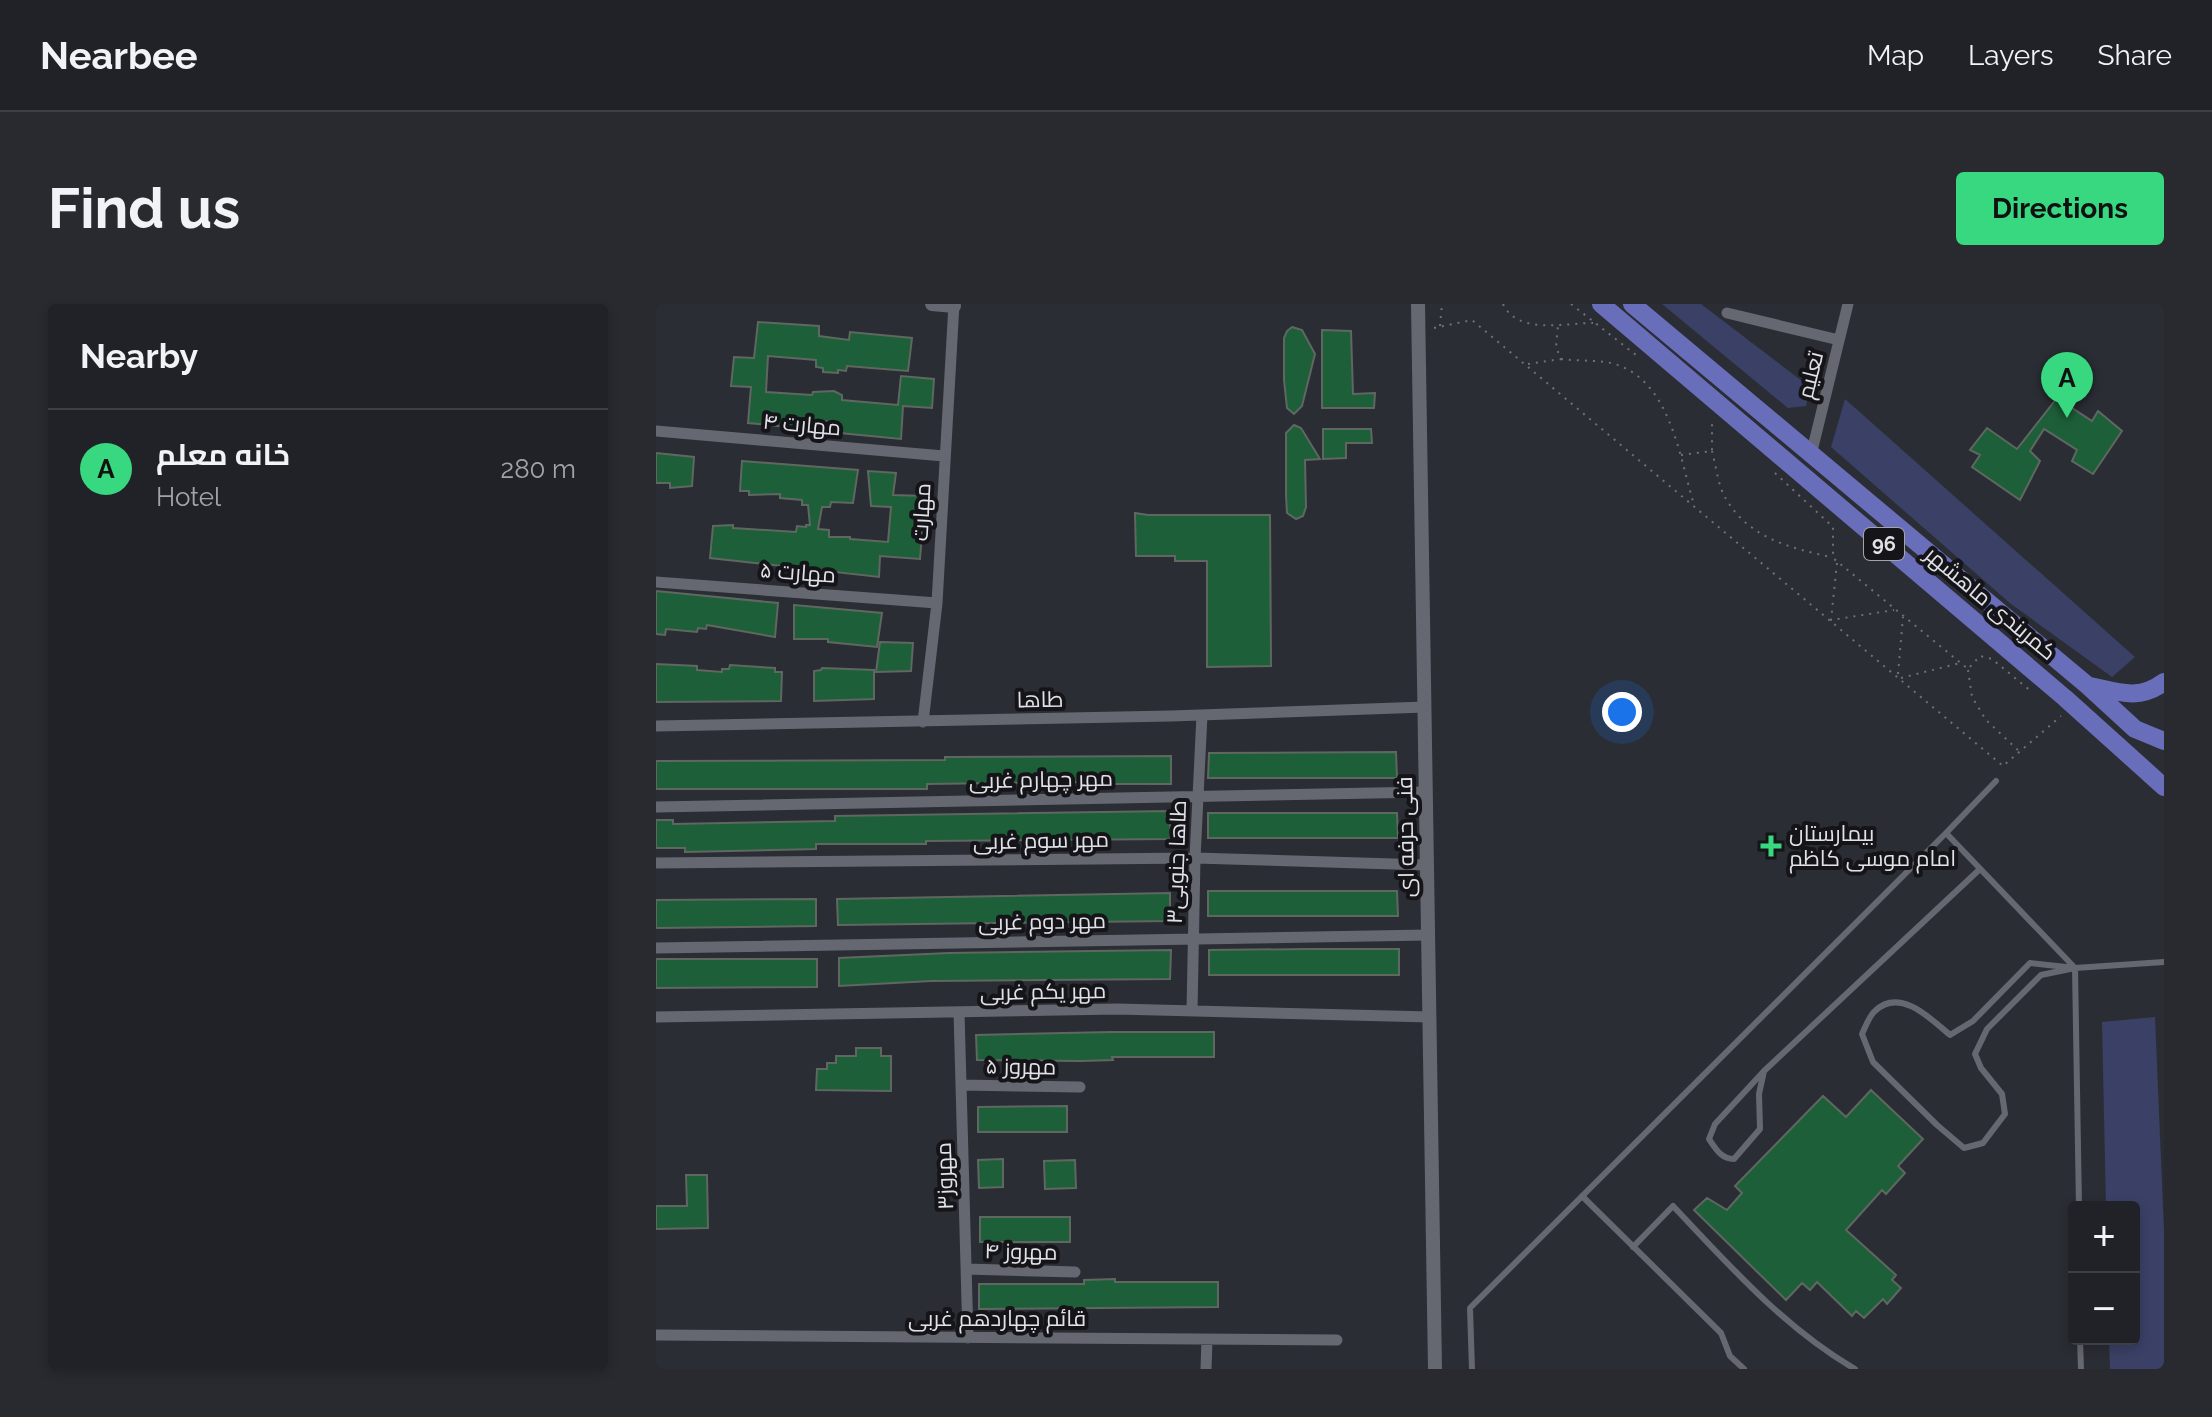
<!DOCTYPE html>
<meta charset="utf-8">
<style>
body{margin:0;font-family:Raleway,Cairo,sans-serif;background:#282a30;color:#f1f3f6}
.controls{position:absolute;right:24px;bottom:24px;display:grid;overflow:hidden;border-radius:8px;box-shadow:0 4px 12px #0003}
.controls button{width:72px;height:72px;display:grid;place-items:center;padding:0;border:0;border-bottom:2px solid #3d3f45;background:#202228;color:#f1f3f6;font:40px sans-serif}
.you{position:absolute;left:966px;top:408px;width:28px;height:28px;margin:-20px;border:6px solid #fff;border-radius:50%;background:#1a73e8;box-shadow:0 0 0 12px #1a73e833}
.badge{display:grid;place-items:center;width:52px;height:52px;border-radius:50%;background:#38d880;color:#111;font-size:26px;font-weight:700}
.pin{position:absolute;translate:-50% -66px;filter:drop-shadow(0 2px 4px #0008)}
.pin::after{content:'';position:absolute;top:42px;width:28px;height:24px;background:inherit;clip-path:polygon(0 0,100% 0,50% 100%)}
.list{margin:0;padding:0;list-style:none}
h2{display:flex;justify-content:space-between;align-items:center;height:104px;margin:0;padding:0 32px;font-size:34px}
h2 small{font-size:26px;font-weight:400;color:#a2a4a8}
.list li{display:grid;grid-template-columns:52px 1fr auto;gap:24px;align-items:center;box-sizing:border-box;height:120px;padding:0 32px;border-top:2px solid #3d3f45}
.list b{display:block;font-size:30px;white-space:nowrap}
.list p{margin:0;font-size:26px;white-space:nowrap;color:#a2a4a8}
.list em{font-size:26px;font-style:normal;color:#a2a4a8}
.map{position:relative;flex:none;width:1508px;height:1065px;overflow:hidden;border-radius:8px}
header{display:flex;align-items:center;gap:48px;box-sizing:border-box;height:112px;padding:0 40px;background:#202228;border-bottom:2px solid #3d3f45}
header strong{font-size:38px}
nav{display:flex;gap:44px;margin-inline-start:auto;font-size:28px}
.intro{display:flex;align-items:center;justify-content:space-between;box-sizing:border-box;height:192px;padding:0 48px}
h1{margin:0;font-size:56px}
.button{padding:20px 36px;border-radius:8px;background:#38d880;color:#111;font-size:28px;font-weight:700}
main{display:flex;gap:48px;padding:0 48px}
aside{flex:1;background:#202228;border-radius:8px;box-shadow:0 4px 12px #0003}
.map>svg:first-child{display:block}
.green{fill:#3b4166}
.building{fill:#1d5f38;stroke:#5f6761;stroke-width:2}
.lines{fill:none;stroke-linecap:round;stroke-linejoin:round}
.path{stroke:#707178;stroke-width:2;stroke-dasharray:2 6;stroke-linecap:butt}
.service{stroke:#666871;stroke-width:6}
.minor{stroke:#666871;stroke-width:11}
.tertiary{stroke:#666871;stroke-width:14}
.primary{stroke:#686eba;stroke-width:18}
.poi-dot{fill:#38d880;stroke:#151519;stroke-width:3}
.labels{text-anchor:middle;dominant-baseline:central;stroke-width:8;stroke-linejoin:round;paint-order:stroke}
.shield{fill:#151519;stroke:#a4a4a9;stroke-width:2}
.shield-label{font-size:20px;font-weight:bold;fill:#e1e2e7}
.street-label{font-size:22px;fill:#e1e2e7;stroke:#151519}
.poi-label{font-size:22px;fill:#e1e2e7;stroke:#151519;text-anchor:start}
</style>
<header>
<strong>Nearbee</strong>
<nav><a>Map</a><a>Layers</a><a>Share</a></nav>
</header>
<div class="intro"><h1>Find us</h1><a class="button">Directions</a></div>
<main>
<aside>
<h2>Nearby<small></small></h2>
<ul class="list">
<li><span class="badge">A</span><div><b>خانه معلم</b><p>Hotel</p></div><em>280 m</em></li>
</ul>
</aside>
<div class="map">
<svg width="1508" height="1065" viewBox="0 0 1508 1065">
<rect width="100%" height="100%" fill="#2b2d35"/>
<path class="green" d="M1006 0H1045L1154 83 1150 102 1132 104Z
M1189 95 1479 353 1456 373 1355 300 1175 143Z
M1499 713 1508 928V1065H1454L1453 1035H1478V903H1450L1446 718Z"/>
<path class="building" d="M102 18 163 22V32L193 36 194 28 256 34 252 67 191 62 190 67 182 66V69L167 68V64L160 63V56L112 52 110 88 156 91 157 88 178 87 186 91V96L242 101 245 72 278 75 276 104 247 102 245 135 184 129V119L153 115 152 125 92 119 95 83 75 82 78 53 98 54Z
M636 23 646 26 659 50 646 102 638 110 631 104 628 76V34L631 27Z
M666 26 695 27 697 90 719 89 718 104H666Z
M1401 94 1436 117 1442 107 1466 127 1437 170 1416 157 1421 146 1388 125 1374 147 1384 157 1364 196 1316 163 1324 151 1314 146 1331 124 1361 145Z
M638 121 645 124 664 155 649 156 650 203 647 212 640 215 631 209 630 191V129Z
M667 125H715L716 139H690V154L667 155Z
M0 149 38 153 36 182 14 184V179H0Z
M86 157 202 166 197 199 175 198 174 203H166L162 225 173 226V233H194V235L232 238 235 203 215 202 212 167 240 169 237 191 269 192 264 255 224 252 223 273 54 254 57 222 77 221V224L140 228 141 222 150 223V221H154L152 201H146V196L124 194V190L93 191V187H84Z
M479 209 492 211H614L615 362 551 363V257H519V252H480Z
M0 287 122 299 119 333 51 321 50 325 42 324 41 328 10 325 9 331 0 330Z
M138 301 226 309 221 343 172 338V335H138Z
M224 338 257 339 255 367 220 368Z
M0 360 41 362V366L66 368V365H73L74 361 119 364V368H126L125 397 0 398Z
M166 364 218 366V395L158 397V367L165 366Z
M740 448 741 474H552L553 449Z
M515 452V480H423V478L271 480V485H0V457L289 456V453Z
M514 507V535L270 537V540H160V545L29 548V544H0V516H17V520L179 517V512Z
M552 509H741L742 534H552Z
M552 587H741L742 612H552Z
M514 589V617L182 621 181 595Z
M160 595V622L0 624V596Z
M653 645H743V671H553V646Z
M515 646 514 675 275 677 183 682V654L293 649Z
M0 655H161V683L0 684Z
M456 728H558V753H456L457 756 425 757 321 756 320 731Z
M200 744H225V752H235V787L160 786 161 765H171V759H180V752H200Z
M1215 786 1267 835 1242 862 1249 869 1230 890 1226 886 1190 926 1240 971 1236 976 1245 984 1231 1000 1227 995 1208 1014 1200 1007 1196 1012 1161 978 1154 986 1146 979 1130 996 1038 906 1051 894 1071 906 1086 889 1079 882 1167 792 1190 813Z
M411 802V828H322V803Z
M347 855V883L323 884 322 856Z
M419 856 420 884 389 885 388 857Z
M30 871H51L52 924 0 925V902H31Z
M324 913H414V938H324Z
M459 975V978H562V1003L323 1005V980H428V976Z"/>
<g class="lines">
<path class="path" d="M847 0C861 31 910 19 937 19
M915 0 980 51
M784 22 786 0
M778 24 816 16 1347 462 1405 412
M905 55C921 57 939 56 955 59 1014 74 1023 151 1038 201
M872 60 905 55 900 43 902 21
M1056 147C1060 162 1062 182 1070 195 1093 234 1134 244 1175 253
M1025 151 1056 147V117
M1119 169 1177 223V254L1312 365 1324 352 1336 355 1376 388
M1181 259 1175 316 1238 306
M1312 366 1316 393 1330 416 1364 448
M1242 370 1247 313
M1245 374 1304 359"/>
<path class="service" d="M1340 477 1290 529 1419 664 1508 658
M1374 659 1419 664 1385 671 1331 725 1319 750 1325 764 1346 790 1349 810 1327 839 1308 844 1281 821 1217 758 1206 730C1209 724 1213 712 1219 707 1244 683 1275 715 1294 731L1317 717Z
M1419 664 1423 903
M1108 767 1103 790 1104 825 1078 855C1065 855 1060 845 1053 835L1059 820 1108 767 1324 565
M926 892 1065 1029 1074 1052 1088 1065
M977 943 1017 902C1073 961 1128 1024 1199 1065
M1424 1035 1425 1065
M816 1065 814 1004 1290 529"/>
<path class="minor" d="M1071 9 1183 36
M0 127 288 152
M1155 151 1192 0
M0 278 281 299
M267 418 281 299 298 0
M0 422 515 412 769 403
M0 503 770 488
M0 559 539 554 771 561
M0 644 772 631
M536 707 539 554 546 411
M303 708 312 1034
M0 713 462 705 774 713
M305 781 424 783
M310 965 419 968
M0 1031 681 1036
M550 1065 551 1036"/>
<path class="tertiary" d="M276 0 298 2
M762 0 779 1065"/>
<path class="primary" d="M945 0 1409 394 1508 483
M976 0 1431 381 1479 425 1508 437
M1434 382C1462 388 1483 397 1508 378"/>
</g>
<path class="poi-dot" d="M1111 530h8v8h8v8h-8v8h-8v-8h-8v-8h8z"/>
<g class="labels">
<rect class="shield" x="1208" y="224" width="40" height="32" rx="6"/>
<g class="shield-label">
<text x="1228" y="240">96</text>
</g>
<g class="street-label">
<text transform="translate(1154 71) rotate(-76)">تعلیم</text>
<text transform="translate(146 120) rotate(5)">مهارت ۴</text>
<text transform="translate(265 208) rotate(-87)">مهارت</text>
<text transform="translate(142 268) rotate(4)">مهارت ۵</text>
<text transform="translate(1335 299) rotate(40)">کمربندی ماهشهر</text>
<text transform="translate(384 395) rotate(-1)">طاها</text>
<text transform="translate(385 475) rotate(-1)">مهر چهارم غربی</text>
<text transform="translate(749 533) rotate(-91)">فنی حرفه ای</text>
<text transform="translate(385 536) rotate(-1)">مهر سوم غربی</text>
<text transform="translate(520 558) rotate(-88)">طاها جنوبی۳</text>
<text transform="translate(386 617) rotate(-1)">مهر دوم غربی</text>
<text transform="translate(387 687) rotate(-1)">مهر یکم غربی</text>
<text transform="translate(365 762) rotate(1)">مهروز ۵</text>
<text transform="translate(288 872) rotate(-92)">مهروز۳</text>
<text transform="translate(365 947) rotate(1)">مهروز ۴</text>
<text x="341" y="1014">قائم چهاردهم غربی</text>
</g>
<g class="poi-label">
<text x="1133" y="529">بیمارستان<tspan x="1133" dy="25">امام موسی کاظم</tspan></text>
</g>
</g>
</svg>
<div class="controls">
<button>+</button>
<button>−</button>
</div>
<div class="you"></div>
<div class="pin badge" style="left:1411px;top:114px">A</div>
</div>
</main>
